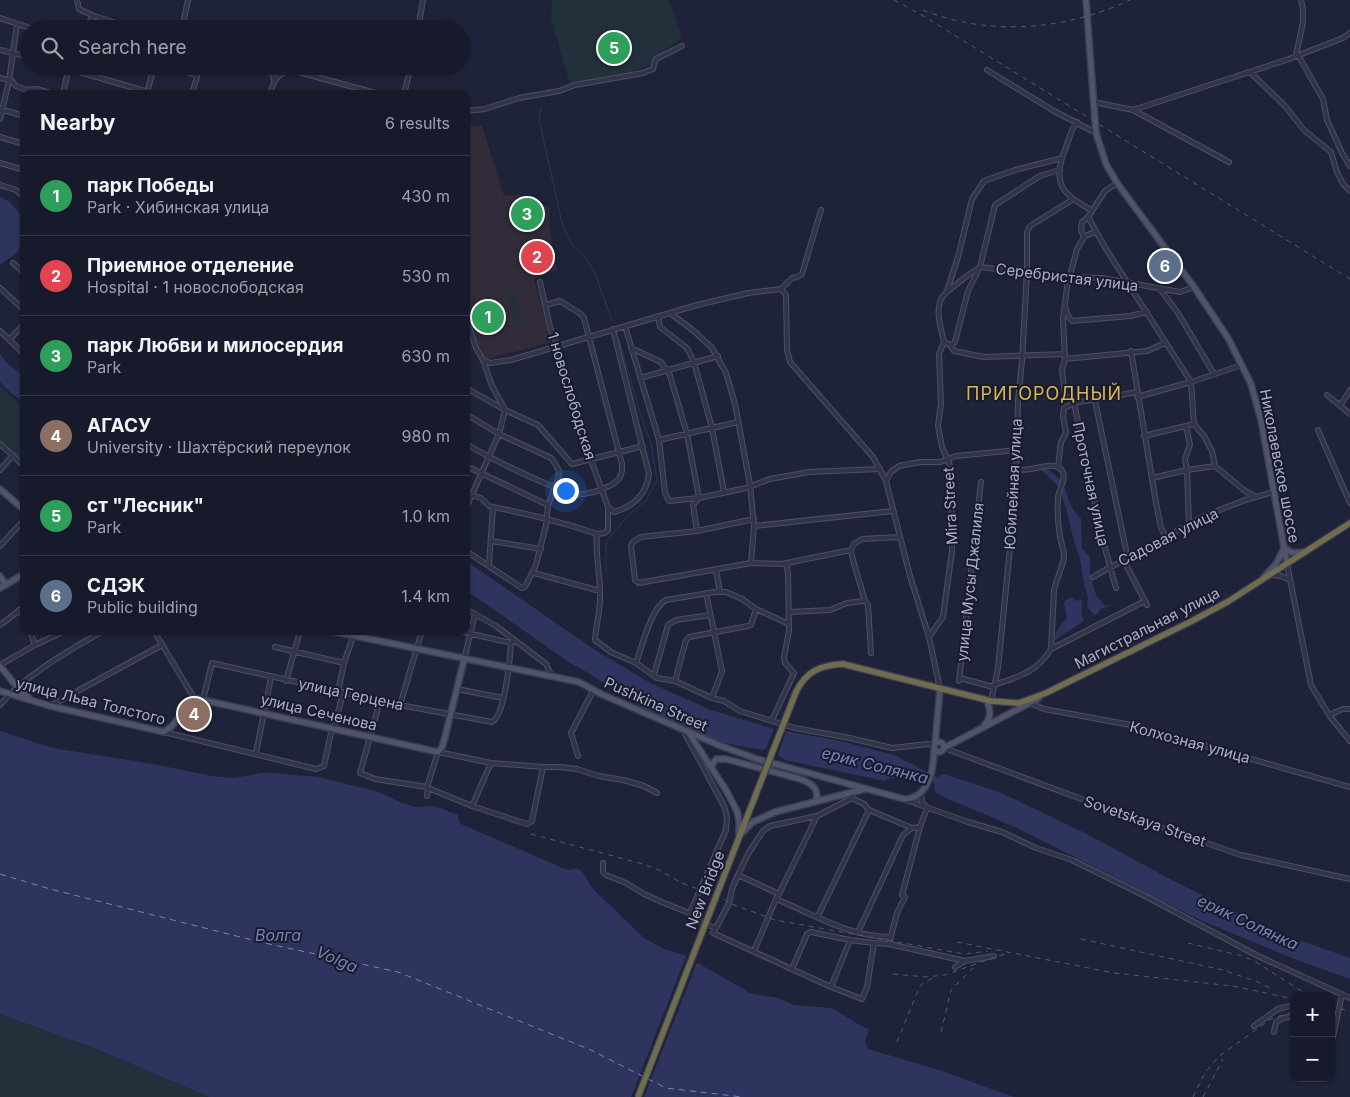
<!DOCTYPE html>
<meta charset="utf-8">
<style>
body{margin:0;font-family:Inter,sans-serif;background:#242737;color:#f1f3f6}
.controls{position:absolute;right:15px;bottom:15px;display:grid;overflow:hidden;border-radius:10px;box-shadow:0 1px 4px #0004}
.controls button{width:45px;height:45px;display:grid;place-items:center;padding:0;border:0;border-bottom:1px solid #363847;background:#171a2b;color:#f1f3f6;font:25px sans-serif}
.you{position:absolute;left:565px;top:490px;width:18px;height:18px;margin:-12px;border:4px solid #fff;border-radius:50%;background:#1a73e8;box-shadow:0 0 0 8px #1a73e833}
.badge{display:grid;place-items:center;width:32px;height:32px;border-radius:50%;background:#0b8043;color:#fff;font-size:16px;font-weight:700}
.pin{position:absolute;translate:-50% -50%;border:2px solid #fff;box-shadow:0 1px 5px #0006}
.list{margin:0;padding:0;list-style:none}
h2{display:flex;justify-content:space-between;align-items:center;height:65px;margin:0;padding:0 20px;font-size:21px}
h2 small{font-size:16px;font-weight:400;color:#9ea1a9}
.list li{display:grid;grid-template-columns:32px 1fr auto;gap:15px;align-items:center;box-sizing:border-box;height:80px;padding:0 20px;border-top:1px solid #363847}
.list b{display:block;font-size:19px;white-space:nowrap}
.list p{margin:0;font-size:16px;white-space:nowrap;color:#9ea1a9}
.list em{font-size:16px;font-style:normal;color:#9ea1a9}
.icon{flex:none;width:28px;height:28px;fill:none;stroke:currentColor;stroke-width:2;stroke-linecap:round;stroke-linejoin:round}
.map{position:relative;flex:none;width:1350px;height:1097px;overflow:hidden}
.search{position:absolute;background:#171a2b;box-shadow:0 1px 4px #0004;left:20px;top:20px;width:450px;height:55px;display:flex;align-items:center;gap:12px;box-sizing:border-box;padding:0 18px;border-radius:28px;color:#9ea1a9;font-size:19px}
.panel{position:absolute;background:#171a2b;box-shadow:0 1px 4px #0004;left:20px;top:90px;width:450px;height:545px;border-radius:10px}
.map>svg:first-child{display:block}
.medical{fill:#312b3a}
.green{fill:#21303a}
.water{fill:#2e345d}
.pier{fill:#1f2339}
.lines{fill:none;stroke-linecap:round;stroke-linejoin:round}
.stream{stroke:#2e345d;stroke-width:1}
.ferry{stroke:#7a83b5;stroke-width:1;stroke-dasharray:6 5;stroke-linecap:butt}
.minor-casing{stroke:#4d5064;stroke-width:6}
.major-casing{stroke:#3c3f53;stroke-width:8}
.highway-casing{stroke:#3a3d51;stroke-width:8}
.minor{stroke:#32354a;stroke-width:4}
.major{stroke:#50546a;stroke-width:5}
.highway{stroke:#706d4f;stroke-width:5.5}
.rail{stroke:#545871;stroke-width:1;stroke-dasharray:5 5;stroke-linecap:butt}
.highway-bridge-casing{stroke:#3a3d51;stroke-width:8;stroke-linecap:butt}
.highway-bridge{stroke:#706d4f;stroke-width:5.5}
.labels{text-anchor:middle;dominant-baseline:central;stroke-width:4;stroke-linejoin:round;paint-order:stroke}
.street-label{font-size:15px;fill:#adafc6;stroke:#181b2e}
.water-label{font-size:16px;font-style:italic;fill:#7a83b5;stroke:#181b2e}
.quarter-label{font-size:18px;letter-spacing:1px;fill:#dbb453;stroke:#181b2e}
</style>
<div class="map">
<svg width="1350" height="1097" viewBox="0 0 1350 1097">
<rect width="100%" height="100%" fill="#1f2339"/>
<path class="medical" d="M471 126H482L504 196 519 194 524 198 533 197 550 209 549 224 557 270 534 279 551 342 488 359 482 355 466 304V127Z"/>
<path class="green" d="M552 0H669L682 38 655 57 652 65 622 75 570 84 551 18Z
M507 291 515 294 523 325 517 326 516 325Z
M486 302 490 303 495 319 492 323 495 333 488 336 484 334 477 307 478 305Z
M0 386 24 408V463L0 440Z
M0 1014 94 1048 209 1097H0Z"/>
<path class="water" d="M0 197C17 201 32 231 21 247 16 255 7 260 0 265Z
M0 354 8 364 24 377V402L11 393 0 382Z
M1043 468C1072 479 1062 502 1081 519L1082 549 1090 557V574L1096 595 1104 605H1112L1101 609 1097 614 1094 615 1087 607 1088 598 1083 579 1080 558 1074 541 1066 508 1058 486 1042 471Z
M466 561 595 650 650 683 711 710 774 729 840 741 894 755 937 777 944 774 999 792 1085 833 1168 878 1233 911 1288 936 1350 958V979L1292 958 1200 920 1015 827 941 796 935 792 934 782 926 779 889 778 885 781 785 760 767 747 763 750C746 747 730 745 714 740 684 730 655 715 628 699 609 688 593 674 573 665L466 590Z
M1070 597 1077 601 1081 599C1084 606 1079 612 1084 621L1055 640C1054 632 1061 624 1067 619L1064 603 1067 599Z
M0 731 53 748 158 765 212 776 234 778 261 773H273L318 777 379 792 402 803 415 807 435 806 458 815 459 822 461 824 565 869C570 871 573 868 578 869 586 872 588 884 594 890L644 938 664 949 684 955 752 994 779 998 794 1005 831 1008 837 1011 861 1026 869 1029 865 1042 868 1049 936 1069 1014 1097H209L94 1048 0 1014Z"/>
<path class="pier" d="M775 727 787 729 777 757 767 750 765 751Z
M687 954 698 960 644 1097H631Z"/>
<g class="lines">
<path class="stream" d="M541 107 539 119 562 223 571 243 588 261 596 276 612 321
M606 572V542L628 515 645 502 657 480 651 443 641 416 619 339"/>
<path class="ferry" d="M0 874 50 889 260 942 398 972 591 1050 644 1077
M648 1079 666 1088 742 1097"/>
<defs>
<path id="minor" d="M77 0 79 9 94 16
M0 18 33 29
M83 29 94 16 136 29
M182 29 188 0
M418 29 423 0
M0 50 29 57
M1298 55 1323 99 1327 120 1342 153 1350 166
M1296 56C1299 36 1307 20 1301 0
M59 66 155 94
M166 66 197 75
M270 66 274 80
M276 66 379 94
M987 70 1054 111 1096 133
M1250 72 1285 106 1304 130 1331 152 1337 172 1343 184 1350 191
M0 78 12 81 16 86 27 90 36 89 54 94
M147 93 154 66
M63 94 69 66
M192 94 200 66
M270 94C276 73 278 78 293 66
M404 94 411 66
M1094 102 1133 110 1289 59 1343 38 1350 33
M0 109 24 116
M1133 110 1229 162
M466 111 485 109 519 98 559 91 575 85 643 73 653 69 656 59 682 46
M0 119 9 81 17 24
M0 137 24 144
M1062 158C1053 189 1068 196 1091 210
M0 163 24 170
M0 185 16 190 24 197
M1088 217 1106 249 1191 382 1194 424
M1096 231 1084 237 1077 249 1067 287 1063 319 1065 359 1062 370 1065 395 1074 403 1103 541 1116 588
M1084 237 1081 230 1082 222 1088 217 1105 191 1117 183
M13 263 24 273
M540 282 550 327 557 345 574 406 591 460 608 507V530L605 533 597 534C595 554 600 573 600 593 601 609 596 624 595 640L611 652 636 663 657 678 675 681 712 698 724 701 740 711 795 728 850 738 892 748 928 744 934 746
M0 288 24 310
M781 289 792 278 797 277 802 274 821 210
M1160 289 1178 313 1214 374
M947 291 958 257 972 199 984 181 1015 170 1062 158 1072 130 1077 122
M1065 306 1068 316 1072 321 1130 316 1147 312
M670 313 695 332 712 348 726 373 735 404 750 485 754 526 751 563
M658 316 660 327 687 348 694 362 712 428 724 492
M466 317 476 348 483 360 492 386 505 410 499 434 466 508
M625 326 659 440 665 493 669 501 699 498 746 488 770 479 809 472 880 469
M0 331 24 354
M9 340 24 324
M950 345 953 344 955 342 968 291 980 267 995 205 1040 176 1059 170
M631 348 661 362 665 368 668 369 687 434 699 498 693 505 697 531
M1131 351 1156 503 1161 528 1166 537
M1065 354 984 357 954 351 950 345 944 342C941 328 934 309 943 296 947 291 953 287 958 283 965 277 972 272 980 267L1069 277 1102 278 1180 292 1194 287
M1065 359 1147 351 1165 343
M483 360 490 363 511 360 697 305 748 293 781 289 786 295 787 350 790 362 873 457 886 481 910 576 929 637 940 689
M640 378 718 356
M466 388 505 410 538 425 572 464 643 446
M1327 395 1350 414
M1094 396 1126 550 1124 561 1147 605
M1137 397 1191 382 1242 365
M1340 406 1350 390
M466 414 499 434 551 458 554 462 559 471 558 480 548 505 546 525 536 565 525 587 522 588 466 551
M1194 424 1204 436 1212 451 1215 466 1245 491 1256 497
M1186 426 1190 445 1185 459 1187 470 1189 525
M1318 430 1350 503
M1144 436 1194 424
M659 440 738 422
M0 444 24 466
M466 444C490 458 514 470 540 481 551 486 564 492 576 494 586 495 598 491 607 487 618 482 623 477 622 464L584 318 581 314 560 301 546 305
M466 466 548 505
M1058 467 1061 442 1066 433 1063 416 1064 408 1074 403 1137 392
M1015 469C1028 473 1048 462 1058 467 1071 474 1058 489 1058 498 1057 511 1058 525 1060 537 1061 543 1064 550 1064 556 1064 564 1056 580 1054 590L1051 649
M0 470 13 455
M1152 478 1187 470 1215 466
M886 481 891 472 899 466 920 462H940L956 456 1017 450
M466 493 481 498 489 506 493 507C528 514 563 522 597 534
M608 507 614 512C633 507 647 494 649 474L613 329
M754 519 697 531 641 537 633 542 631 546 635 580 639 583 751 563 782 564 851 550
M754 526 893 511
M491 541 541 549
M0 546 24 520
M851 550C853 563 857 574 861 587 863 594 863 599 868 605L871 653
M851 550 854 544 862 539 899 537
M1287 564 1311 685 1329 715 1350 741
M489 565 493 507
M716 570 720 592
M534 573 600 591
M1271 575 1281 576 1288 579
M1093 577C1115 564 1138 554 1161 542L1166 537 1202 517 1245 500 1273 492
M706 593 722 671 712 698
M466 609 496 626 546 664 552 677
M19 610 24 617
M789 612 830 610 847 603 863 601
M0 625 24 607
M30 631 35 645
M154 631 194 698
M459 631 511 643
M929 637 943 617 952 551 951 468 942 447 938 426 941 404 939 354 944 342
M275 647 344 663
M464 660 475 614
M636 663C642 647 651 608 666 600L715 592H726L742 599 756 609 789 624
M0 665 35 645 65 631
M654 675 668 625 676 620 710 615
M960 678 993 687
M286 681 300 631
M675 681 686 640 689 637 748 626 751 625 756 609
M959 681 981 482
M994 685C1020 676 1036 673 1051 649L1145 601
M457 689 503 698
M338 692 344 663 355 631
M203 700 212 663 400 705 492 722C505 716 510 658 511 643L514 641
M380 701 360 773 375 779 427 787
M991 701 998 668 1012 528 1017 450 1018 401 1022 361 1027 271V232L1030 226 1072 200
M1030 703 1044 709 1131 725 1350 787
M0 705C25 675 70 650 103 631
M400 705 422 631
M50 706 162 645
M1329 715 1343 709H1350
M772 720 794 673 785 663 784 657 789 631 788 573 786 563
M334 728 343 693
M683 730 724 806 727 817 726 830 693 906 689 913
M164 732 316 769 324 766 332 728
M944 748 1114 811 1241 855 1350 879
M256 753 271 677
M578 756 571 733 593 691
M428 788 472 806 527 824 532 821 543 767
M921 793 922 802 926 806
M427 796 428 788 427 787 438 752 491 763 543 767H559L577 769 599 776 623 780 644 786 657 793
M852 798 864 804 869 810 912 828
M906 800 968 822 1002 832 1036 848 1072 860 1149 898 1258 956 1350 998
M472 806 491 763
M927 808 920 827 902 895 905 897 897 913 889 944 965 961 994 956
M603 863V872L606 875 626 883 644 894 664 903 689 913 697 921 716 928 713 933 831 987 862 999 867 987 874 943 889 944
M738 875 779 894 776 899C813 914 850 937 891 937
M779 894 817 816 852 798V792
M818 916 869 810
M716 928 729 903 732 889 738 875 748 854 763 831 770 826 817 816
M858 932 903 835 912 828 920 827
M754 951 776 899
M955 967 965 961
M792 969 807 934 811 932 850 940 874 943
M831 987 850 940
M1254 1026 1278 1009 1294 1005
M1274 1032 1276 1022 1283 1018 1294 1016
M1333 1037 1342 994"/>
<path id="major" d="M1086 0 1096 133 1106 164 1117 183 1194 287 1228 338 1251 384 1261 420 1287 564
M0 489 24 510
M0 576 6 585
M1263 578 1276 564 1284 548 1293 553 1303 552
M0 588 24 574
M331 631 579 682 601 694 721 746 757 759 904 799C929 799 934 768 934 749
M0 666 17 687 30 699
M0 691 50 706 164 732 172 726 194 698 438 752 442 747 445 737 464 660
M985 724C992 717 990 709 987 701
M688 732 726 790 737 811 739 821V836
M934 747a5 5 0 1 1 10 0a5 5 0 1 1-10 0Z
M935 744 940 689
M944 748 1039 698
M711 767 716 759H726L800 779C810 783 817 786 817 797L815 801
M741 834 753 822 775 812 865 789"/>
<path id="highway" d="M796 692C806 671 821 665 843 664L991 701 1019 703 1046 693 1192 621 1229 601 1350 523
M710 912 756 794"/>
</defs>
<use href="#minor" class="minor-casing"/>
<use href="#major" class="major-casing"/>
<use href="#highway" class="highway-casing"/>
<use href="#minor" class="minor"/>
<use href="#major" class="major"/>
<use href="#highway" class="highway"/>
<path class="rail" d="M894 0 925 17 1350 279
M923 10C990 37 1066 30 1130 0
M531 834 643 864 659 870 682 883 706 892
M724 899 729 903 775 920 953 952 965 954 988 951
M1081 939 1223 970 1258 982 1274 990
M957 942 1114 973 1233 986 1294 999
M1188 943 1243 956 1256 962 1309 996
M893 974 926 977 945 975 1001 955 1007 954
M1331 1005 1350 1012
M941 1032 951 990 973 968
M897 1042 919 988 923 983 933 978
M1193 1097 1205 1073 1218 1057 1271 1019 1294 1011
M1203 1097 1223 1059"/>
<defs>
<path id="highway-bridge" d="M756 794 796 692
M638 1097 710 912"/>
</defs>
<use href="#highway-bridge" class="highway-bridge-casing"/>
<use href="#highway-bridge" class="highway-bridge"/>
</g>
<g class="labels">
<g class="street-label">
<text transform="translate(1067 277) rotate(7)">Серебристая улица</text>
<text transform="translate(572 396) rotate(73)">1 новослободская</text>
<text transform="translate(1280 466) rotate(79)">Николаевское шоссе</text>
<text transform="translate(1013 484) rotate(-87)">Юбилейная улица</text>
<text transform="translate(1091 484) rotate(78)">Проточная улица</text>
<text transform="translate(950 506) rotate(-93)">Mira Street</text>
<text transform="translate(1168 537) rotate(-27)">Садовая улица</text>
<text transform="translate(970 582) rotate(-84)">улица Мусы Джалиля</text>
<text transform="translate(1147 628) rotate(-27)">Магистральная улица</text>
<text transform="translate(351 694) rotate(12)">улица Герцена</text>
<text transform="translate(91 701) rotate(14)">улица Льва Толстого</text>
<text transform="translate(656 704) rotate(24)">Pushkina Street</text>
<text transform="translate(319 712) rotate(13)">улица Сеченова</text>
<text transform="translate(1190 742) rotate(15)">Колхозная улица</text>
<text transform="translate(1145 821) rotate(19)">Sovetskaya Street</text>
<text transform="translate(705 890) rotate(-69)">New Bridge</text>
</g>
<g class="water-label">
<text transform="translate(875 765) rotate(14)">ерик Солянка</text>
<text transform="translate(1248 922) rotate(25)">ерик Солянка</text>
<text x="278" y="935">Волга</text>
<text transform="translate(337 959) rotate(23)">Volga</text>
</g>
<g class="quarter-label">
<text x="1044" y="393">ПРИГОРОДНЫЙ</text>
</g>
</g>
</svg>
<div class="controls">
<button>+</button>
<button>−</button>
</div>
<div class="you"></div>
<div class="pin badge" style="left:488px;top:317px;background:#2e9e5b">1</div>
<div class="pin badge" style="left:537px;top:257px;background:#e0444e">2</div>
<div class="pin badge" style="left:527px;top:214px;background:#2e9e5b">3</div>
<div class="pin badge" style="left:194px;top:714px;background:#8d6e63">4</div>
<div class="pin badge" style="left:614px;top:48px;background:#2e9e5b">5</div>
<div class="pin badge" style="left:1165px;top:266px;background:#5c6f8a">6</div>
<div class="search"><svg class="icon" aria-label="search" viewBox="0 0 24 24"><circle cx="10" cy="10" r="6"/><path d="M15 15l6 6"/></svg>Search here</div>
<section class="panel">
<h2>Nearby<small>6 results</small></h2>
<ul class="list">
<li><span class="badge" style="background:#2e9e5b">1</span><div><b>парк Победы</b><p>Park · Хибинская улица</p></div><em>430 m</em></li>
<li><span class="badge" style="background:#e0444e">2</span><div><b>Приемное отделение</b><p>Hospital · 1 новослободская</p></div><em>530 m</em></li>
<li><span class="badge" style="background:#2e9e5b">3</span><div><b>парк Любви и милосердия</b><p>Park</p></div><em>630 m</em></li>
<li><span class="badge" style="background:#8d6e63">4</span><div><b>АГАСУ</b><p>University · Шахтёрский переулок</p></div><em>980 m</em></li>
<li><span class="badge" style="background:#2e9e5b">5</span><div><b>ст &quot;Лесник&quot;</b><p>Park</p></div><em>1.0 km</em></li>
<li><span class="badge" style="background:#5c6f8a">6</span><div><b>СДЭК</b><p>Public building</p></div><em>1.4 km</em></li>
</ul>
</section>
</div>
